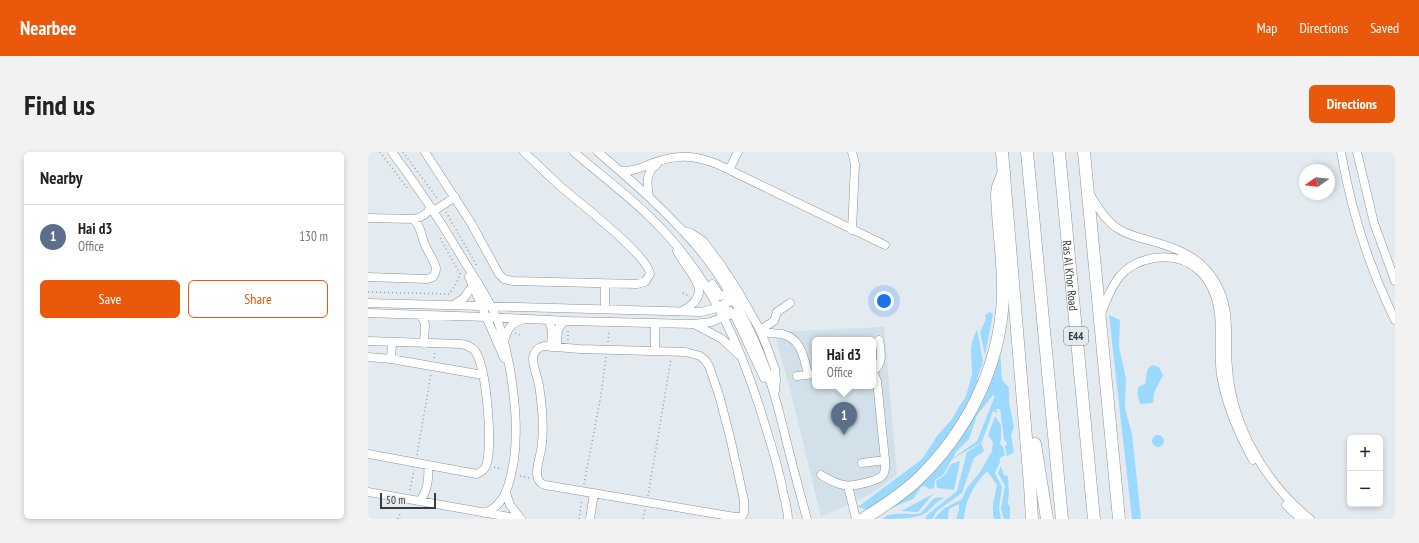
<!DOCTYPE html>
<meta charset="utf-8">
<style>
body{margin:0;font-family:"PT Sans Narrow",sans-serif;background:#f2f2f2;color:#222}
.controls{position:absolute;right:12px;bottom:12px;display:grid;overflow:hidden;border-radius:6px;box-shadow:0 2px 6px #0003}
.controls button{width:36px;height:36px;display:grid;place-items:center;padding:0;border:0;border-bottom:1px solid #e0e0e0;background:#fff;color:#222;font:20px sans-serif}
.compass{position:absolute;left:931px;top:12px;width:36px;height:36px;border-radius:50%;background:#fff;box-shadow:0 2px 6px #0003;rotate:256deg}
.scale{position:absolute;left:12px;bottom:10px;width:56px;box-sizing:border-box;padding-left:4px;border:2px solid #393c3e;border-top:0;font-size:11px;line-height:14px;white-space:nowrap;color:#393c3e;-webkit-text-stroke:3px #e4ebf0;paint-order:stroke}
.you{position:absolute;left:516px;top:149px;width:14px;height:14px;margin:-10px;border:3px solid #fff;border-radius:50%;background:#1a73e8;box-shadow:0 0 0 6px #1a73e833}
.badge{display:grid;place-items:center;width:26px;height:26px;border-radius:50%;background:#ea580c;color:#fff;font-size:13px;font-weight:700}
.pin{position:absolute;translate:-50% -33px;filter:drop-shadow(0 1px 2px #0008)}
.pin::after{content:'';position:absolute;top:21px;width:14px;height:12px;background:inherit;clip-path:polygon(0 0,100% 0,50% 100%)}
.popup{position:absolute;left:444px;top:185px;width:64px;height:52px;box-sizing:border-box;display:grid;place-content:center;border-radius:6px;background:#fff;filter:drop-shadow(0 1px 3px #0005);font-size:13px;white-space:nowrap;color:#767676}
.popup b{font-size:15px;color:#222}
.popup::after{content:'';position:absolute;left:50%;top:100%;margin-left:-8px;border:8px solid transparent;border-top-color:#fff}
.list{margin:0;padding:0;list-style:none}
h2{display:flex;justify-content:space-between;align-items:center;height:52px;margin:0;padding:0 16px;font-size:17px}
h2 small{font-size:13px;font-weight:400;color:#767676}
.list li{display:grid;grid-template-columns:26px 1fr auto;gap:12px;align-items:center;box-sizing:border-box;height:64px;padding:0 16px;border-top:1px solid #e0e0e0}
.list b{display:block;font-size:15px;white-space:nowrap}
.list p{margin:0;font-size:13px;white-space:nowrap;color:#767676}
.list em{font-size:13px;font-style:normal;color:#767676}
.actions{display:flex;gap:8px;padding:12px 16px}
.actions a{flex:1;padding:9px 0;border:1px solid #ea580c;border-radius:6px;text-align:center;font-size:14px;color:#ea580c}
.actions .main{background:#ea580c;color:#fff}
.map{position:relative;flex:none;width:1027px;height:367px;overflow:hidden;border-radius:6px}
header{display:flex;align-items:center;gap:24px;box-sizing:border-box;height:56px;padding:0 20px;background:#ea580c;color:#fff}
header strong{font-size:19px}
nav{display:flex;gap:22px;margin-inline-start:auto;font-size:14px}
.intro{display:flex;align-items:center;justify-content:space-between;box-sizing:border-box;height:96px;padding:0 24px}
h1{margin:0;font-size:28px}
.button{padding:10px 18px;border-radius:6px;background:#ea580c;color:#fff;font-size:14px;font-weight:700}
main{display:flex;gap:24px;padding:0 24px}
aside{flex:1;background:#fff;border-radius:6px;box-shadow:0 2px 6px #0003}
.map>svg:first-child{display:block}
.built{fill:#d1e0e9;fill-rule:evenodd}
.green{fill:#9cd9fe;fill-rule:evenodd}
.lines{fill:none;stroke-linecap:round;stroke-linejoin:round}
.minor-casing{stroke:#8d9498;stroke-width:9}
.highway-casing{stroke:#8d9498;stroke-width:13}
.path{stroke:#969b9f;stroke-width:1.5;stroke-dasharray:1 3;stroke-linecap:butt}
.minor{stroke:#fff;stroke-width:8}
.highway{stroke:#fff;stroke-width:12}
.labels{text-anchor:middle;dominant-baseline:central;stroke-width:3;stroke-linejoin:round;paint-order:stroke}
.shield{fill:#e4ebf0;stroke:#6c7073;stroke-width:1}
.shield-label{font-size:11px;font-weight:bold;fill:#393c3e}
.street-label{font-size:12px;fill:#393c3e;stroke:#e4ebf0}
</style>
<header>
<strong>Nearbee</strong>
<nav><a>Map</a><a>Directions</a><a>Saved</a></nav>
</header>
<div class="intro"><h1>Find us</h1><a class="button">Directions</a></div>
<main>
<aside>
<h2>Nearby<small></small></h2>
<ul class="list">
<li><span class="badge" style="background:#5c6f8a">1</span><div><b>Hai d3</b><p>Office</p></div><em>130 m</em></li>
</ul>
<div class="actions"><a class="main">Save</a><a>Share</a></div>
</aside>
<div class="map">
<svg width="1027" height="367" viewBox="0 0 1027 367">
<rect width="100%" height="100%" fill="#e4ebf0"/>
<path class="built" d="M516 175 529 323 501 343 453 365 423 241 406 180ZM447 188H505V234H447Z"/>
<path class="green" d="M622 160 625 162 617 203 612 180 618 167 617 163Z
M741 163 752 168 751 195 758 227 757 256 764 282 773 367H764Z
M609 177 615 210 609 227 612 230 591 270 548 323 500 358 490 355 554 307 569 284 584 267 590 256 597 246 601 234 604 221 603 198 604 190Z
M632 199 634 227 636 230 641 236V250L646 275 643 283 646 300 643 302 639 304 637 295 639 291 636 287 632 257H628L629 261 625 259 614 290 584 307 576 322 567 328 566 336 561 337 557 334H554L545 347 528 354 516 360 614 248 625 224ZM626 242V246L609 289 585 306 588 300 601 287 609 263Z
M784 213 791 215 795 223 786 241 785 251 772 252C771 248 768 238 771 235 771 234 777 232 777 232 779 225 777 217 784 213Z
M627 264 633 273V287L632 292 635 295 637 303 632 306V310L627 321 634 335 631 356 633 367H627L625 365V352L629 333 619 319C606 333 597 348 596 367H588L591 358V352L581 357 580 366 581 367H566L575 357 594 347 599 336 612 320 624 299 625 291 620 283Z
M784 289a6 6 0 1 1 12 0a6 6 0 1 1-12 0Z
M613 291 616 299 606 306 594 341 569 359 564 367H557L559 363 589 339 599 300Z
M592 309 586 338 569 336 568 329 577 323 583 312Z
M633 314 636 323 640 324 641 344 640 346V352L642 355V367H636L633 357 637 334 630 321Z
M565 342 550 360 533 359Z
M570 345 577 346C567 350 566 354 558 361 549 367 526 367 515 367 521 358 542 364 553 361L565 347Z"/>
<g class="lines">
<defs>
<path id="minor" d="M24 0C50 35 74 71 96 109 108 128 121 147 129 167 135 183 139 201 142 217 147 249 150 276 146 308 142 329 139 352 117 361
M57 0 103 71 131 122 136 127 145 129 269 132 277 130 282 122C280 103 209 49 192 34 180 23 168 11 156 0
M206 0C230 21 257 41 280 63 342 122 373 193 397 273 404 295 411 317 415 340 417 349 420 358 420 367
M230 0C259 25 288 50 314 78 350 115 378 164 396 212 405 234 410 256 416 279 423 308 431 338 439 367
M484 0 487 12 484 78
M973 0C983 58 1001 115 1027 168
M989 0 1006 71 1027 129
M361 18 370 0
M252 19C265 20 274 15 285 11 309 2 326 3 349 12L517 93
M721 41C729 54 737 68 749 76 759 83 770 85 780 88 809 96 832 104 848 131 864 159 857 186 860 216 864 274 897 331 942 367
M281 45C279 32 277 21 289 12
M66 59 87 45
M0 66 45 67C53 73 53 84 57 93 60 100 66 108 68 116 68 120 67 122 65 125L59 127 0 125
M45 67C53 66 59 63 63 55
M315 79 323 81 335 89 353 113 370 139 392 178 399 195 407 217 408 228 407 239
M309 99C321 122 349 141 314 159
M101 125 136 206
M344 132 352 144 358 143 359 138
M0 151 333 160 345 157 365 148
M85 153 96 146 105 133
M351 155 362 159 368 166 396 226
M237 157V132
M0 161 118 165 201 169 325 172 343 170 371 159
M733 162C744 133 752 112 786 106 824 100 847 127 851 162 853 182 850 203 853 223 858 253 870 281 885 308
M53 163 57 172 56 192
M181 168 184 179 183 195
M287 171V199
M328 173 354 187 370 202
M392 178C399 182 406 181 414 182 433 186 436 206 440 222
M392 178 406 169 409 160 422 151
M0 189 93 192C98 193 103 194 107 199 119 215 125 295 118 314 116 318 113 320 109 322L0 302
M136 190C139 178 142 171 154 168
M176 194 212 197 318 200 332 204 337 208 341 214 351 243 362 285 376 348V361L374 364 367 365 177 333C161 328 174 303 174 291 176 272 174 252 171 233 169 224 165 215 165 206 166 199 169 196 176 194Z
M189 195 190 177 196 169
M0 205 23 207 115 223
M23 207 24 191
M505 219C516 212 513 199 511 188
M429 224 447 222
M494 311 517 308
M453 323C460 327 468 332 476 333 483 335 511 329 515 323 518 318 517 313 517 308L509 229 505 220
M480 334 488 367
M0 340 153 367
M138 341 142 353 153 367
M51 349C60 341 61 324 60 313
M918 353 933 367
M222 367 226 341"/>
<g id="highway">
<path d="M634 0 662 333 664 367"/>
<path d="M659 0 694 367"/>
<path id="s1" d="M691 0 726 367"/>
<path d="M716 0 751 367"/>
<path d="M667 292 679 367"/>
<path d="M495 367C513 356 531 344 547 330 598 282 632 216 635 145 636 111 630 77 629 42L630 35 636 20"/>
</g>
</defs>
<use href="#minor" class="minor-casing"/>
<use href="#highway" class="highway-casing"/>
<path class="path" d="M12 0 40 37
M35 0 70 47
M78 60 109 114
M0 140 81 142 88 132 92 122 71 84
M315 141 322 145
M147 181 152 183
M200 188V179
M240 190 241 180
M66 206 67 198
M49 303 63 222
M126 315 134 317
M152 324 162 326
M216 332 233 243 238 205
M42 338 46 318
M280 344 303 207
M30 367 32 362
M211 367 214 347
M275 367 277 357"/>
<use href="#minor" class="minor"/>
<use href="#highway" class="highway"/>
</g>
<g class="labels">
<rect class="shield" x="696" y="175" width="24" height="18" rx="3"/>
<g class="shield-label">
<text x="708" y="184">E44</text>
</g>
<g class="street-label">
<text stroke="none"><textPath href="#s1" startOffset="124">Ras Al Khor Road</textPath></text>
</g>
</g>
</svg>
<div class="controls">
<button>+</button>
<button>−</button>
</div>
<svg class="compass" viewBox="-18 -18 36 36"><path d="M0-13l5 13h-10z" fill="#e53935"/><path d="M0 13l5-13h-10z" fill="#767676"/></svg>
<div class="scale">50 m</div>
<div class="you"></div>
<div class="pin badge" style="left:476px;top:283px;background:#5c6f8a">1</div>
<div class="popup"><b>Hai d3</b>Office</div>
</div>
</main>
